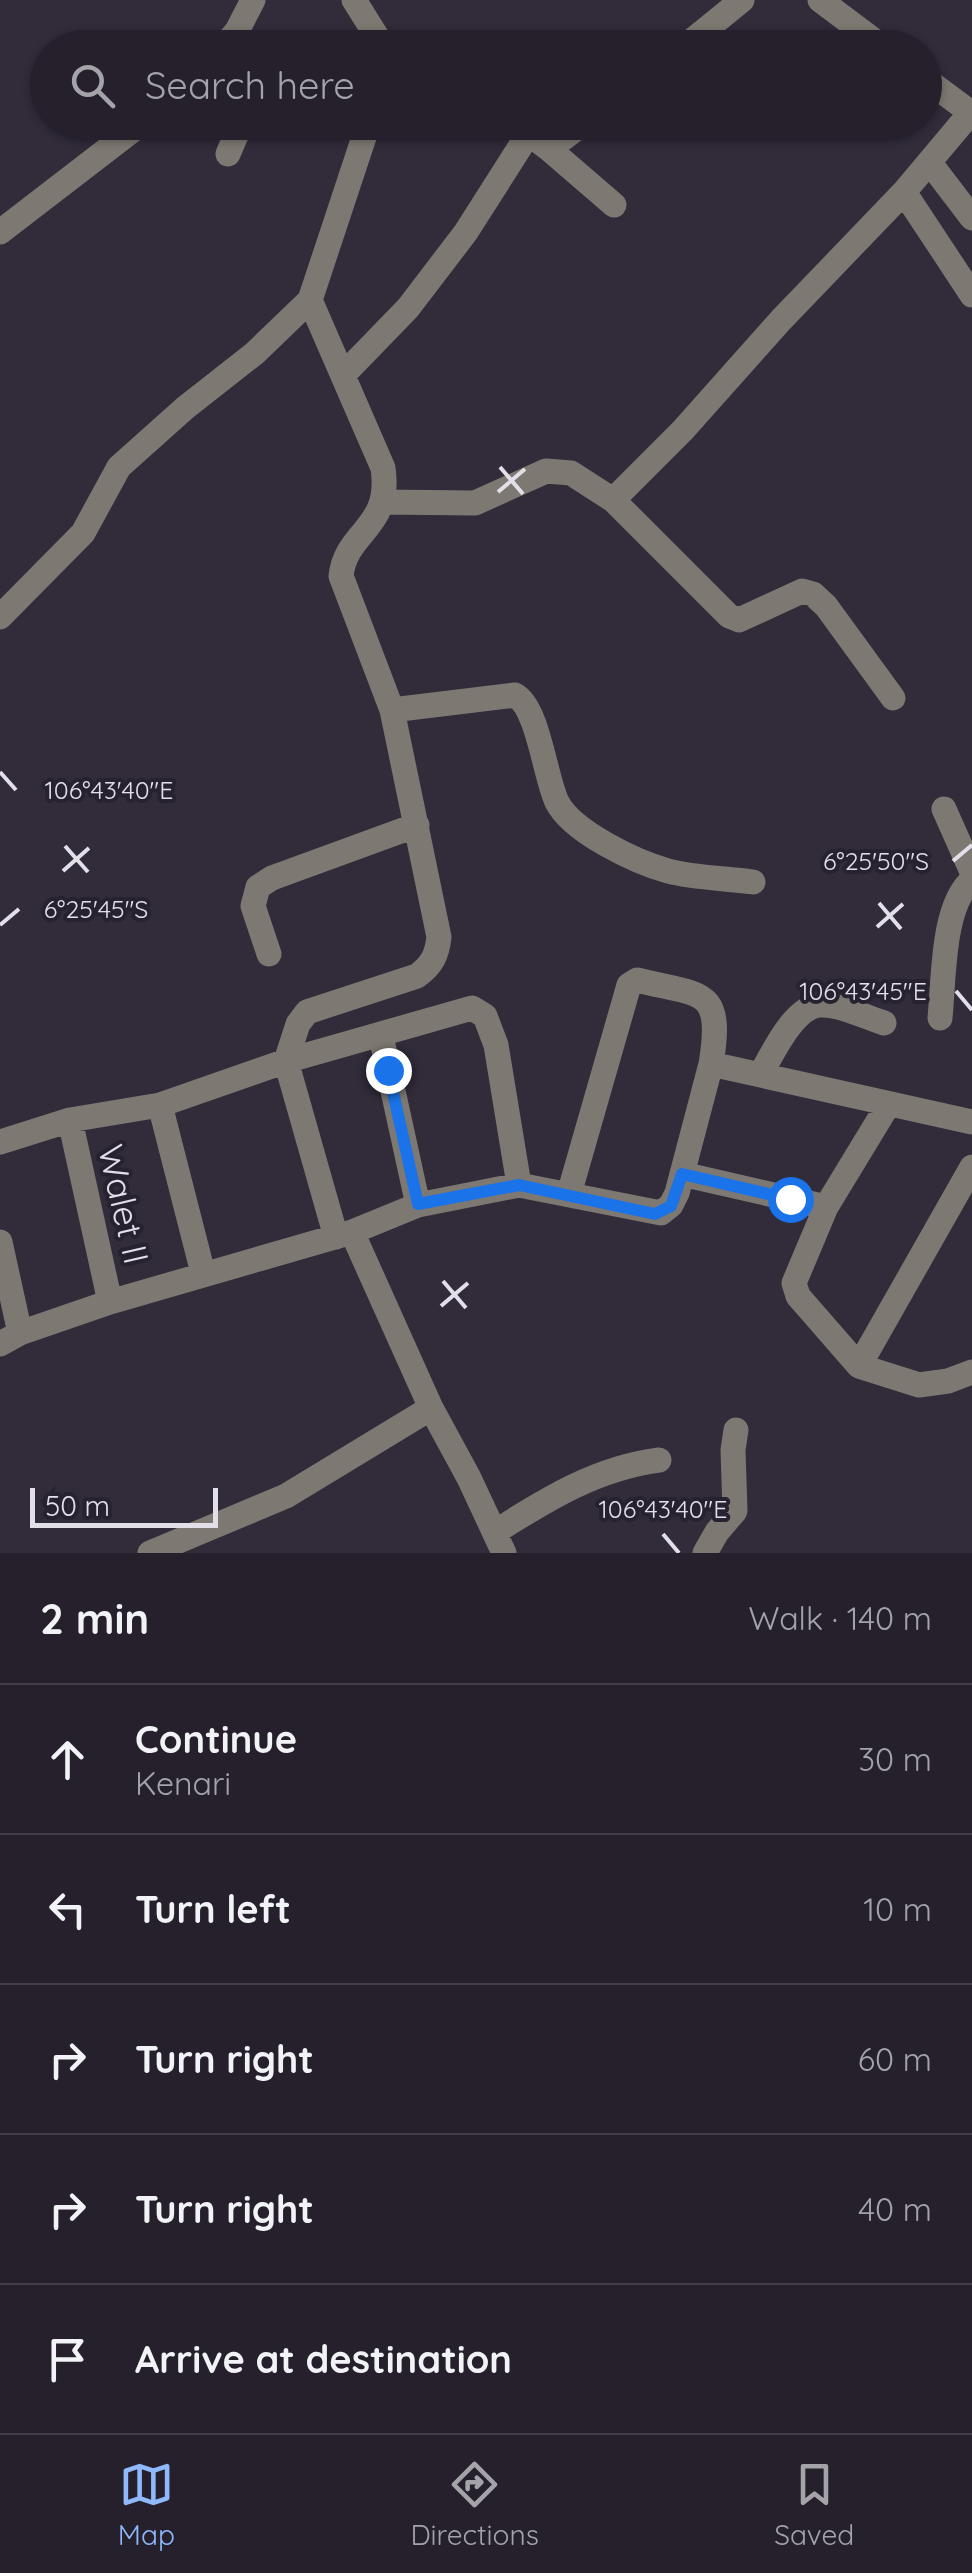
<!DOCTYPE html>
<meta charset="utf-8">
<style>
body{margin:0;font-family:Quicksand,sans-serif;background:#2d2834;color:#f1f3f6}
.scale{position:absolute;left:30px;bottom:25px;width:188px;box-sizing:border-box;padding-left:10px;border:5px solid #e2dfe8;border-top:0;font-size:28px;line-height:35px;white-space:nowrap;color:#e2dfe8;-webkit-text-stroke:8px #272230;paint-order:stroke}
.stop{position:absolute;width:30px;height:30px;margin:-22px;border:8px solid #1a73e8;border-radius:50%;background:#fff}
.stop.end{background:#1a73e8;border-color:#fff;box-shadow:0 2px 10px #0008}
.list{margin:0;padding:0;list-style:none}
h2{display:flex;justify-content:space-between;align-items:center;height:130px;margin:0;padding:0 40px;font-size:42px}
h2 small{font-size:32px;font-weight:400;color:#a3a3a9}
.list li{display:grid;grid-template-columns:65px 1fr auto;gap:30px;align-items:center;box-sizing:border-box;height:150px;padding:0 40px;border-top:2px solid #423e48}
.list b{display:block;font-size:38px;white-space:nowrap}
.list p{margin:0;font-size:32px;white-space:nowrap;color:#a3a3a9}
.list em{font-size:32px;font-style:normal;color:#a3a3a9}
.icon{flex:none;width:55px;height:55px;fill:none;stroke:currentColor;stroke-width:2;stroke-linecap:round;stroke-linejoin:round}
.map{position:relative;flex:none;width:972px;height:1553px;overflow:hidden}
.search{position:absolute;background:#25202c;box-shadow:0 2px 8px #0004;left:30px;right:30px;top:30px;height:110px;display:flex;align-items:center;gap:25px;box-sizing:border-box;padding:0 35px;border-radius:55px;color:#a3a3a9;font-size:38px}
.sheet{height:880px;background:#25202c}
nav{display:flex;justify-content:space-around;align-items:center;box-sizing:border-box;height:140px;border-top:2px solid #423e48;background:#25202c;font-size:28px;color:#a3a3a9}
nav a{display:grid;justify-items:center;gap:5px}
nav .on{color:#8fb8fd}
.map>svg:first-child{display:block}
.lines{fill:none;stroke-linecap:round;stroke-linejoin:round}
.minor{stroke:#7d7871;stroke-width:25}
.route{stroke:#1a73e8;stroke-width:12}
.ticks{fill:none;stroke:#e2dfe8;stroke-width:4}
.labels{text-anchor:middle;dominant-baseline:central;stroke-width:8;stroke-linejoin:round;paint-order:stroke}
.street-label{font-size:35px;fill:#e2dfe8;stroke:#272230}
.ticks-label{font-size:25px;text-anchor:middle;fill:#e2dfe8;stroke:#272230;stroke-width:8;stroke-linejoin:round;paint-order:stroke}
</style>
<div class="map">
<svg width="972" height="1553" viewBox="0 0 972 1553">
<rect width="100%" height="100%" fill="#312b3a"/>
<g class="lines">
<path class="minor" d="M354 0 384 48
M820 0 884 48
M222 48 237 31 253 0
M440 48H448
M683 48 742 0
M924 78 970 112
M537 140 549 149 585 122
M549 149 614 205
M228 154 237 133 234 122
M930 163 972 218
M904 192 972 295
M0 232 143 122
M344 374 408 308 466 232 529 133
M613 500 683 430 781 320 904 192 972 111
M382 502 475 503 546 471 571 473 613 500 729 616 739 620 802 591 813 594 826 606 893 698
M0 617 83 533 119 467 185 408 255 353 310 300
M392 710 515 695C538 707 545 777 557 802 572 832 636 862 668 871 695 878 725 878 753 882
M944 809 972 872
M269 954 253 906 258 887 272 878 417 825
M940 1018C944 979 942 905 972 880
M381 1036 418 1205
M761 1074C772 1054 795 1004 822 1005 842 1005 865 1017 884 1023
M160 1105 203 1273
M888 1105 826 1207 794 1283 798 1296 859 1366 919 1385 948 1381 972 1372
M70 1120 110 1302
M0 1142 70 1120 160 1105 286 1061 472 1008 485 1016 496 1045 519 1185
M682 1174 826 1207
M569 1194 629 985 637 980C701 996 724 986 711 1064
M352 1232 431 1408 469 1478 504 1553
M336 1237 286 1061 298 1024 307 1012 417 976C432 965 437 955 439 937L392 710 341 576C346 530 392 529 383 468L310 300 369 122
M0 1242 20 1333
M0 1344 20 1333 110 1302 352 1232 418 1205 519 1185 661 1213 671 1205 677 1193 711 1064 972 1122
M859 1366 972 1167
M495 1532C547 1499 597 1468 659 1460
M150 1553 286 1496 431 1408
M705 1553 717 1532 735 1511 733 1450 736 1430"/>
</g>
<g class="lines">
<path class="route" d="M388 1070 418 1204 519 1185 655 1214 671 1206 682 1174 790 1199"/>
</g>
<path class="ticks" d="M500 467 523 494M498 492 525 469M0 772 16 790M65 846 88 872M953 861 972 845M63 871 89 848M879 903 901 929M0 925 19 909M877 927 903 904M956 991 972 1010M443 1281 466 1308M441 1306 468 1283M663 1534 679 1553"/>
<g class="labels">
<g class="street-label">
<text transform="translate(124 1204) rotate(77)">Walet II</text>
</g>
</g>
<g class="ticks-label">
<text x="109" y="799">106°43'40"E</text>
<text x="876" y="870">6°25'50"S</text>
<text x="96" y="918">6°25'45"S</text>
<text x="863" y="1000">106°43'45"E</text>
<text x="663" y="1518">106°43'40"E</text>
</g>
</svg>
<div class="scale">50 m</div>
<div class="stop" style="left:790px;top:1199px"></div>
<div class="stop end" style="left:388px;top:1070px"></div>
<div class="search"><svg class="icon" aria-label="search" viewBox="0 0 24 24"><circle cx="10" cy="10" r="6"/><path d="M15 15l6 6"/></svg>Search here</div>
</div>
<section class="sheet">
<h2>2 min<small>Walk · 140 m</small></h2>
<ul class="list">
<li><svg class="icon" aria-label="ahead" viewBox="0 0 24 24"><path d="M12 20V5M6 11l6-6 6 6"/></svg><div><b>Continue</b><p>Kenari</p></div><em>30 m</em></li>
<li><svg class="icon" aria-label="left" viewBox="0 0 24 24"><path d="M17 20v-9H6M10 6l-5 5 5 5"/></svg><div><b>Turn left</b></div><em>10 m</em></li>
<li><svg class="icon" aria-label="right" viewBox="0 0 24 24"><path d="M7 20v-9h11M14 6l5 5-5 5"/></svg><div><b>Turn right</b></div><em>60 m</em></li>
<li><svg class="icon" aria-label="right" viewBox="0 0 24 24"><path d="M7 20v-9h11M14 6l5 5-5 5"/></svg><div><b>Turn right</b></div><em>40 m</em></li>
<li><svg class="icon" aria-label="arrive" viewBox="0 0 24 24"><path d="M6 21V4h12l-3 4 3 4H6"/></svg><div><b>Arrive at destination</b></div></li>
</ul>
</section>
<nav>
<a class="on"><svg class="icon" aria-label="map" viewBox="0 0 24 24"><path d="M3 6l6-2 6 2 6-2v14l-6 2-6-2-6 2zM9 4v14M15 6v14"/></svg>Map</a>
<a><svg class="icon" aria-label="directions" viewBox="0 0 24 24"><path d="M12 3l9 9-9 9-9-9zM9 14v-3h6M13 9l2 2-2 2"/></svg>Directions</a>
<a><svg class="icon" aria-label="saved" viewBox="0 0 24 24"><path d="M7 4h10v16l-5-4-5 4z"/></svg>Saved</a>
</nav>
